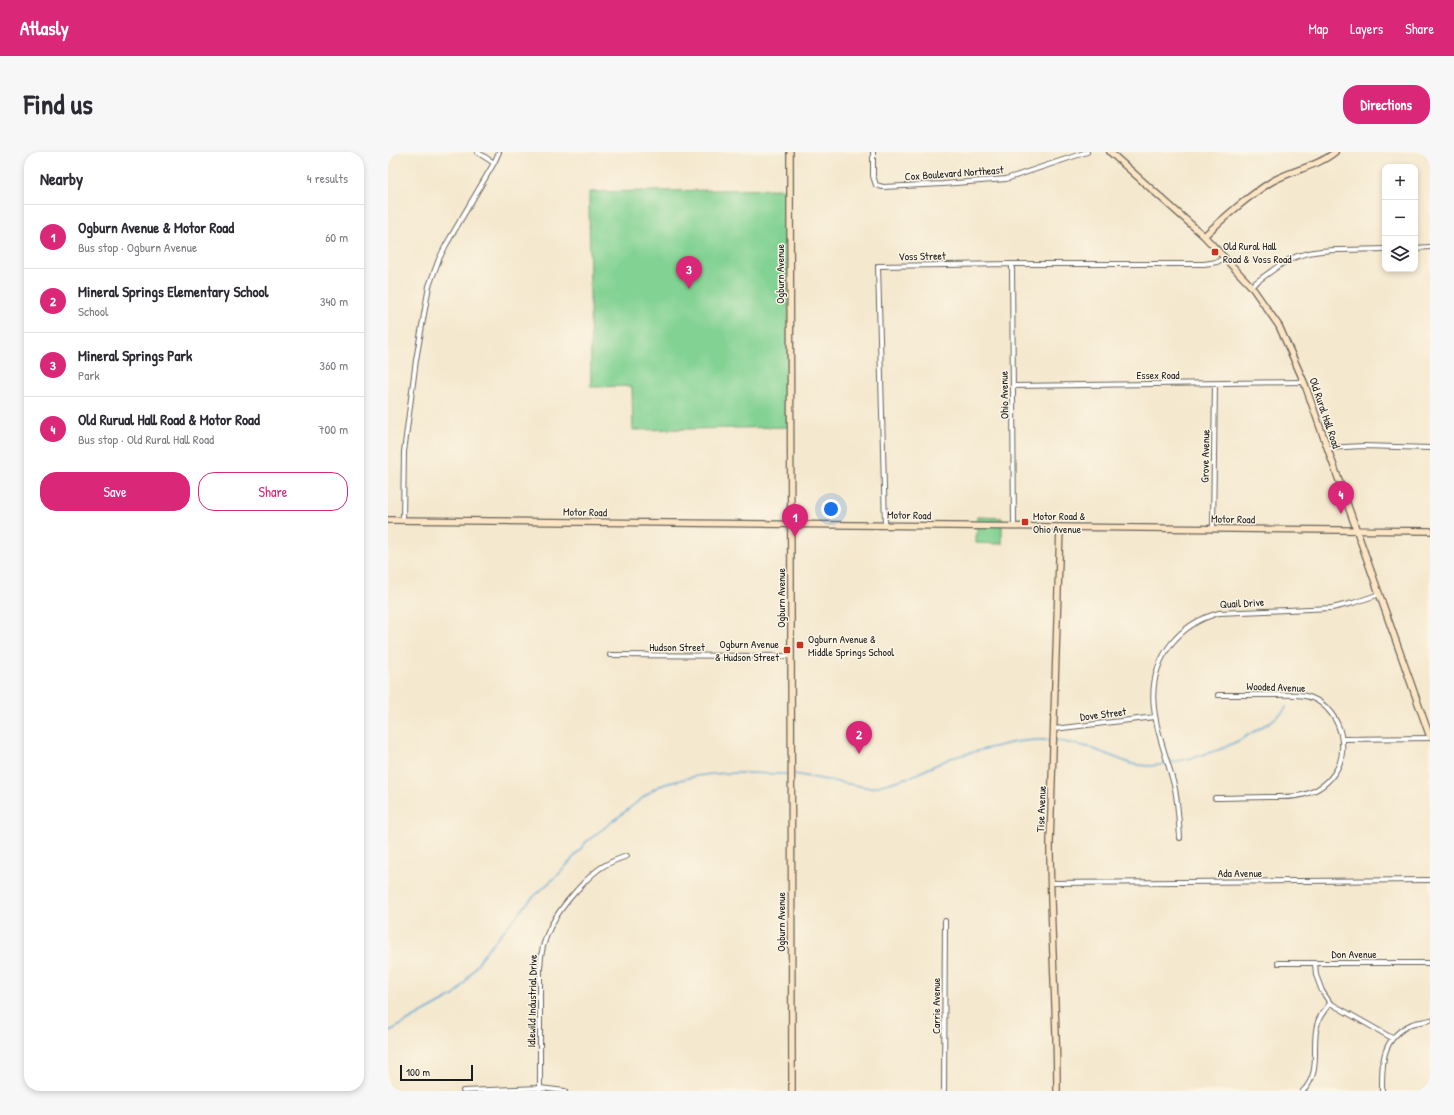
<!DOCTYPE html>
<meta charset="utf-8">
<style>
body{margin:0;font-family:"Patrick Hand",sans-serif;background:#f7f7f7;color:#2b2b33}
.controls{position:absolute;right:12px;top:12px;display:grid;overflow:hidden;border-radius:8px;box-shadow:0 2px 6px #0003}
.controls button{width:36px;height:36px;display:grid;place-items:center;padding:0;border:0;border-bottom:1px solid #e1e1e2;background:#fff;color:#2b2b33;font:20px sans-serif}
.scale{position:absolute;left:12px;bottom:10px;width:73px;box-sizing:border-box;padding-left:4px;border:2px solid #1c1c1c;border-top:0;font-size:11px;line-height:14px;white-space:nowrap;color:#1c1c1c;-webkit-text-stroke:3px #fcf5e5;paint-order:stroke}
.you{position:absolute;left:443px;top:357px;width:14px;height:14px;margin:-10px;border:3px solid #fff;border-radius:50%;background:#1a73e8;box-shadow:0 0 0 6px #1a73e833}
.badge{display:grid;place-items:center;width:26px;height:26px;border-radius:50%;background:#db2777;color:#fff;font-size:13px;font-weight:700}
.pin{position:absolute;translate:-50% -33px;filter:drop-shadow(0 1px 2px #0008)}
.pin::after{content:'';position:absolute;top:21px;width:14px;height:12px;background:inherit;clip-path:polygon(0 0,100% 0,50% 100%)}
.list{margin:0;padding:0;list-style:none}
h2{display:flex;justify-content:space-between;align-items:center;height:52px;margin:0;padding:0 16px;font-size:17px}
h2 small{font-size:13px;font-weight:400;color:#7c7c81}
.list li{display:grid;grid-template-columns:26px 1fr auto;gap:12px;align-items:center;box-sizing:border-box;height:64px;padding:0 16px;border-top:1px solid #e1e1e2}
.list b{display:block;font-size:15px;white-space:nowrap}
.list p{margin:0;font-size:13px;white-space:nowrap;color:#7c7c81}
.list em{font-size:13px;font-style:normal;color:#7c7c81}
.actions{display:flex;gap:8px;padding:12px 16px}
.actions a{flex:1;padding:9px 0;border:1px solid #db2777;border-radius:16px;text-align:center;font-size:14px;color:#db2777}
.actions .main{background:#db2777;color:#fff}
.icon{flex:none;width:22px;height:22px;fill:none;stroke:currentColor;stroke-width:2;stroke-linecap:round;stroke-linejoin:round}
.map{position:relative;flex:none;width:1042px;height:939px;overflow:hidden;border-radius:16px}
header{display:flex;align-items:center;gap:24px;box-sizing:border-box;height:56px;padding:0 20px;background:#db2777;color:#fff}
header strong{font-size:19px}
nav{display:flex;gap:22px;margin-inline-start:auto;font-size:14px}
.intro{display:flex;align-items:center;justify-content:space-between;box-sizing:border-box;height:96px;padding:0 24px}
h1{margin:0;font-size:28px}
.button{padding:10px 18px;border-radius:16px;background:#db2777;color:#fff;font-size:14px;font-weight:700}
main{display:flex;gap:24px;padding:0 24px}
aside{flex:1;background:#fff;border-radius:16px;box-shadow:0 2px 6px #0003}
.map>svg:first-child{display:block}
.green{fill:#82d293;stroke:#4f7758}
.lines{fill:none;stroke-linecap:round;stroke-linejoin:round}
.stream{stroke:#5ba6d3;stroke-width:1.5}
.street-casing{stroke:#68635a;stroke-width:6}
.secondary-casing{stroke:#68635a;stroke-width:8}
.street{stroke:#fff;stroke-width:4}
.secondary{stroke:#fce5c4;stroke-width:5.5}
.poi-dot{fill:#c8321e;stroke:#fcf5e5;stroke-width:1.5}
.labels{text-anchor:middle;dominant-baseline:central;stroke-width:3;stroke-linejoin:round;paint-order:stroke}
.street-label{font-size:11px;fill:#1c1c1c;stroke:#fcf5e5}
.poi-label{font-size:11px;fill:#1c1c1c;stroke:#fcf5e5;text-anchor:start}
</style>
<header>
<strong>Atlasly</strong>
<nav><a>Map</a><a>Layers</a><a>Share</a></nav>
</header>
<div class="intro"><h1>Find us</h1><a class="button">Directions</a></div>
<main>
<aside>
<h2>Nearby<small>4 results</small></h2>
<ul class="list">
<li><span class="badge">1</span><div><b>Ogburn Avenue &amp; Motor Road</b><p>Bus stop · Ogburn Avenue</p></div><em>60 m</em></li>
<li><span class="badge">2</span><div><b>Mineral Springs Elementary School</b><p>School</p></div><em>340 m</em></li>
<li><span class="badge">3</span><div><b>Mineral Springs Park</b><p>Park</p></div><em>360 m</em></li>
<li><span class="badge">4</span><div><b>Old Rurual Hall Road &amp; Motor Road</b><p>Bus stop · Old Rural Hall Road</p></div><em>700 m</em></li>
</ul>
<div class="actions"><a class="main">Save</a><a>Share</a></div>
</aside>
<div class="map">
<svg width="1042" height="939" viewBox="0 0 1042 939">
<rect width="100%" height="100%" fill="#fcf5e5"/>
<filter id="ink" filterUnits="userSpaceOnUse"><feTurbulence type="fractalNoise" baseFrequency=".025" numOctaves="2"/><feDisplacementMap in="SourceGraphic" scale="8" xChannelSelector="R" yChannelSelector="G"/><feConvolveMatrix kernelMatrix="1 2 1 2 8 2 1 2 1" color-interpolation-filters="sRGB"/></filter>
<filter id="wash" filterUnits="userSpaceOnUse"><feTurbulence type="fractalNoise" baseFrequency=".012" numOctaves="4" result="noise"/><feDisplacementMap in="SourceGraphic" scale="16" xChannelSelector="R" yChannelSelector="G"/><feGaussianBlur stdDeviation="0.9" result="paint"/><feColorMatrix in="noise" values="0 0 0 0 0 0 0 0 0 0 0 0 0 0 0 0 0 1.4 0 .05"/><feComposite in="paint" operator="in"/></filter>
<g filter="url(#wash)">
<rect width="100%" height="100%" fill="#f4e8ce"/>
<path class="green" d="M400 37 401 275 245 278 244 234 203 235 201 40Z
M589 365 614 366V392L588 391Z"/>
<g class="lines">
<path class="stream" d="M667 588 700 595 744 612 760 614 772 613 808 605 833 597 850 589 882 570 895 560 898 555
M406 622 483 636 522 625 563 606 593 598 627 590 647 588H663
M0 880 65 844 71 839 98 799 143 747 172 721 191 699 198 690 266 637C274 632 281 631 289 629 325 617 365 622 402 622"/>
</g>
</g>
<g filter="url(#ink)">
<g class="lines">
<defs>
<path id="street" d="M89 0 106 11
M485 0V24L488 33 495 35 555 32 618 27 699 0
M1027 96 1042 95
M624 112 626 374
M863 134C879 123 895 108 913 103 935 96 973 98 997 97
M625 234 916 230
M939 296 975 294 1042 296
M15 368 16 300 28 208 41 134 51 107 58 93 106 11 111 0
M497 372 490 114 624 112H816L829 110 836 106
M825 377 827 232
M222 503 403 504
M666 577 767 565
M954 587 1042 586
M827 646C844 646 861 645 879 645 892 645 908 646 921 641 934 636 945 626 951 613 955 603 955 593 953 583 950 568 939 552 924 546 913 541 897 543 885 543 867 543 849 543 830 543
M792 686C791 670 790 653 787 637 775 587 747 539 783 492 795 477 812 466 831 461L944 456 965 451 992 442
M662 731 1042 728
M890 811H1042
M927 811 928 823 934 839 942 851 1004 886
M75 939 152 936 177 939
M152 939V816C153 784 168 761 189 738 197 730 204 721 214 715 222 710 230 707 239 704
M556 939 557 769
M915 939C935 919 922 892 930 870 932 863 938 857 942 851
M994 939C994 911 993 886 1024 872 1029 870 1036 870 1042 868"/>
<path id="secondary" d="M402 0 404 939
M722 0 816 84 863 134 891 174 916 230 1042 585
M816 84C837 65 859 45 883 30 903 18 929 15 947 0
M0 368 1042 379
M669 939C669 856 662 774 662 691L672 375"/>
</defs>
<use href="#street" class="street-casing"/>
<use href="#secondary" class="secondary-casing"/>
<use href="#street" class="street"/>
<use href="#secondary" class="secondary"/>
</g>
</g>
<g class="poi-dot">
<rect x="823" y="96" width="8" height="8" rx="2"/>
<rect x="633" y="366" width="8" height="8" rx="2"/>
<rect x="408" y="489" width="8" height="8" rx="2"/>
<rect x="395" y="494" width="8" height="8" rx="2"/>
</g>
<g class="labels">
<g class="street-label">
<text transform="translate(566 21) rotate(-4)">Cox Boulevard Northeast</text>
<text transform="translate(534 104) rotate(-1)">Voss Street</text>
<text transform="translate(392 122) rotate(-90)">Ogburn Avenue</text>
<text x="770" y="223">Essex Road</text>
<text transform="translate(616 243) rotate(-91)">Ohio Avenue</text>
<text transform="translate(937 261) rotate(71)">Old Rural Hall Road</text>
<text transform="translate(817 304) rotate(-89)">Grove Avenue</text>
<text transform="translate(197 360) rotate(1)">Motor Road</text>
<text transform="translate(521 363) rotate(1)">Motor Road</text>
<text transform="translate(845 367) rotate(1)">Motor Road</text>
<text transform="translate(393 446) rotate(-90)">Ogburn Avenue</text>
<text transform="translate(854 451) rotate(-3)">Quail Drive</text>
<text x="289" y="495">Hudson Street</text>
<text transform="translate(888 535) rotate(2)">Wooded Avenue</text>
<text transform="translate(715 562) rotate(-7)">Dove Street</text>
<text transform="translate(653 657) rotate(-88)">Tise Avenue</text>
<text x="852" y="721">Ada Avenue</text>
<text transform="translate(393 770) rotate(-90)">Ogburn Avenue</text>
<text x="966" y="802">Don Avenue</text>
<text transform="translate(144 849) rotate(-89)">Idlewild Industrial Drive</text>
<text transform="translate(548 854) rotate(-90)">Carrie Avenue</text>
</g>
<g class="poi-label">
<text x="835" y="94">Old Rural Hall<tspan x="835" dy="13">Road &amp; Voss Road</tspan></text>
<text x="645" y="364">Motor Road &amp;<tspan x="645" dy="13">Ohio Avenue</tspan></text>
<text x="420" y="487">Ogburn Avenue &amp;<tspan x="420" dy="13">Middle Springs School</tspan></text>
<text x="391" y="492" text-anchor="end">Ogburn Avenue<tspan x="391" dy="13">&amp; Hudson Street</tspan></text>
</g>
</g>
</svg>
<div class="controls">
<button>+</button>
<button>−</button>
<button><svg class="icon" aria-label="layers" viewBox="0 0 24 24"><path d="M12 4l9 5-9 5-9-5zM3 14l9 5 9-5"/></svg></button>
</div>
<div class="scale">100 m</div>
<div class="you"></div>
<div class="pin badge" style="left:407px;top:385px">1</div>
<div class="pin badge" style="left:471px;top:602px">2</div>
<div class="pin badge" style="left:301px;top:137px">3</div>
<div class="pin badge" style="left:953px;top:362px">4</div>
</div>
</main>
